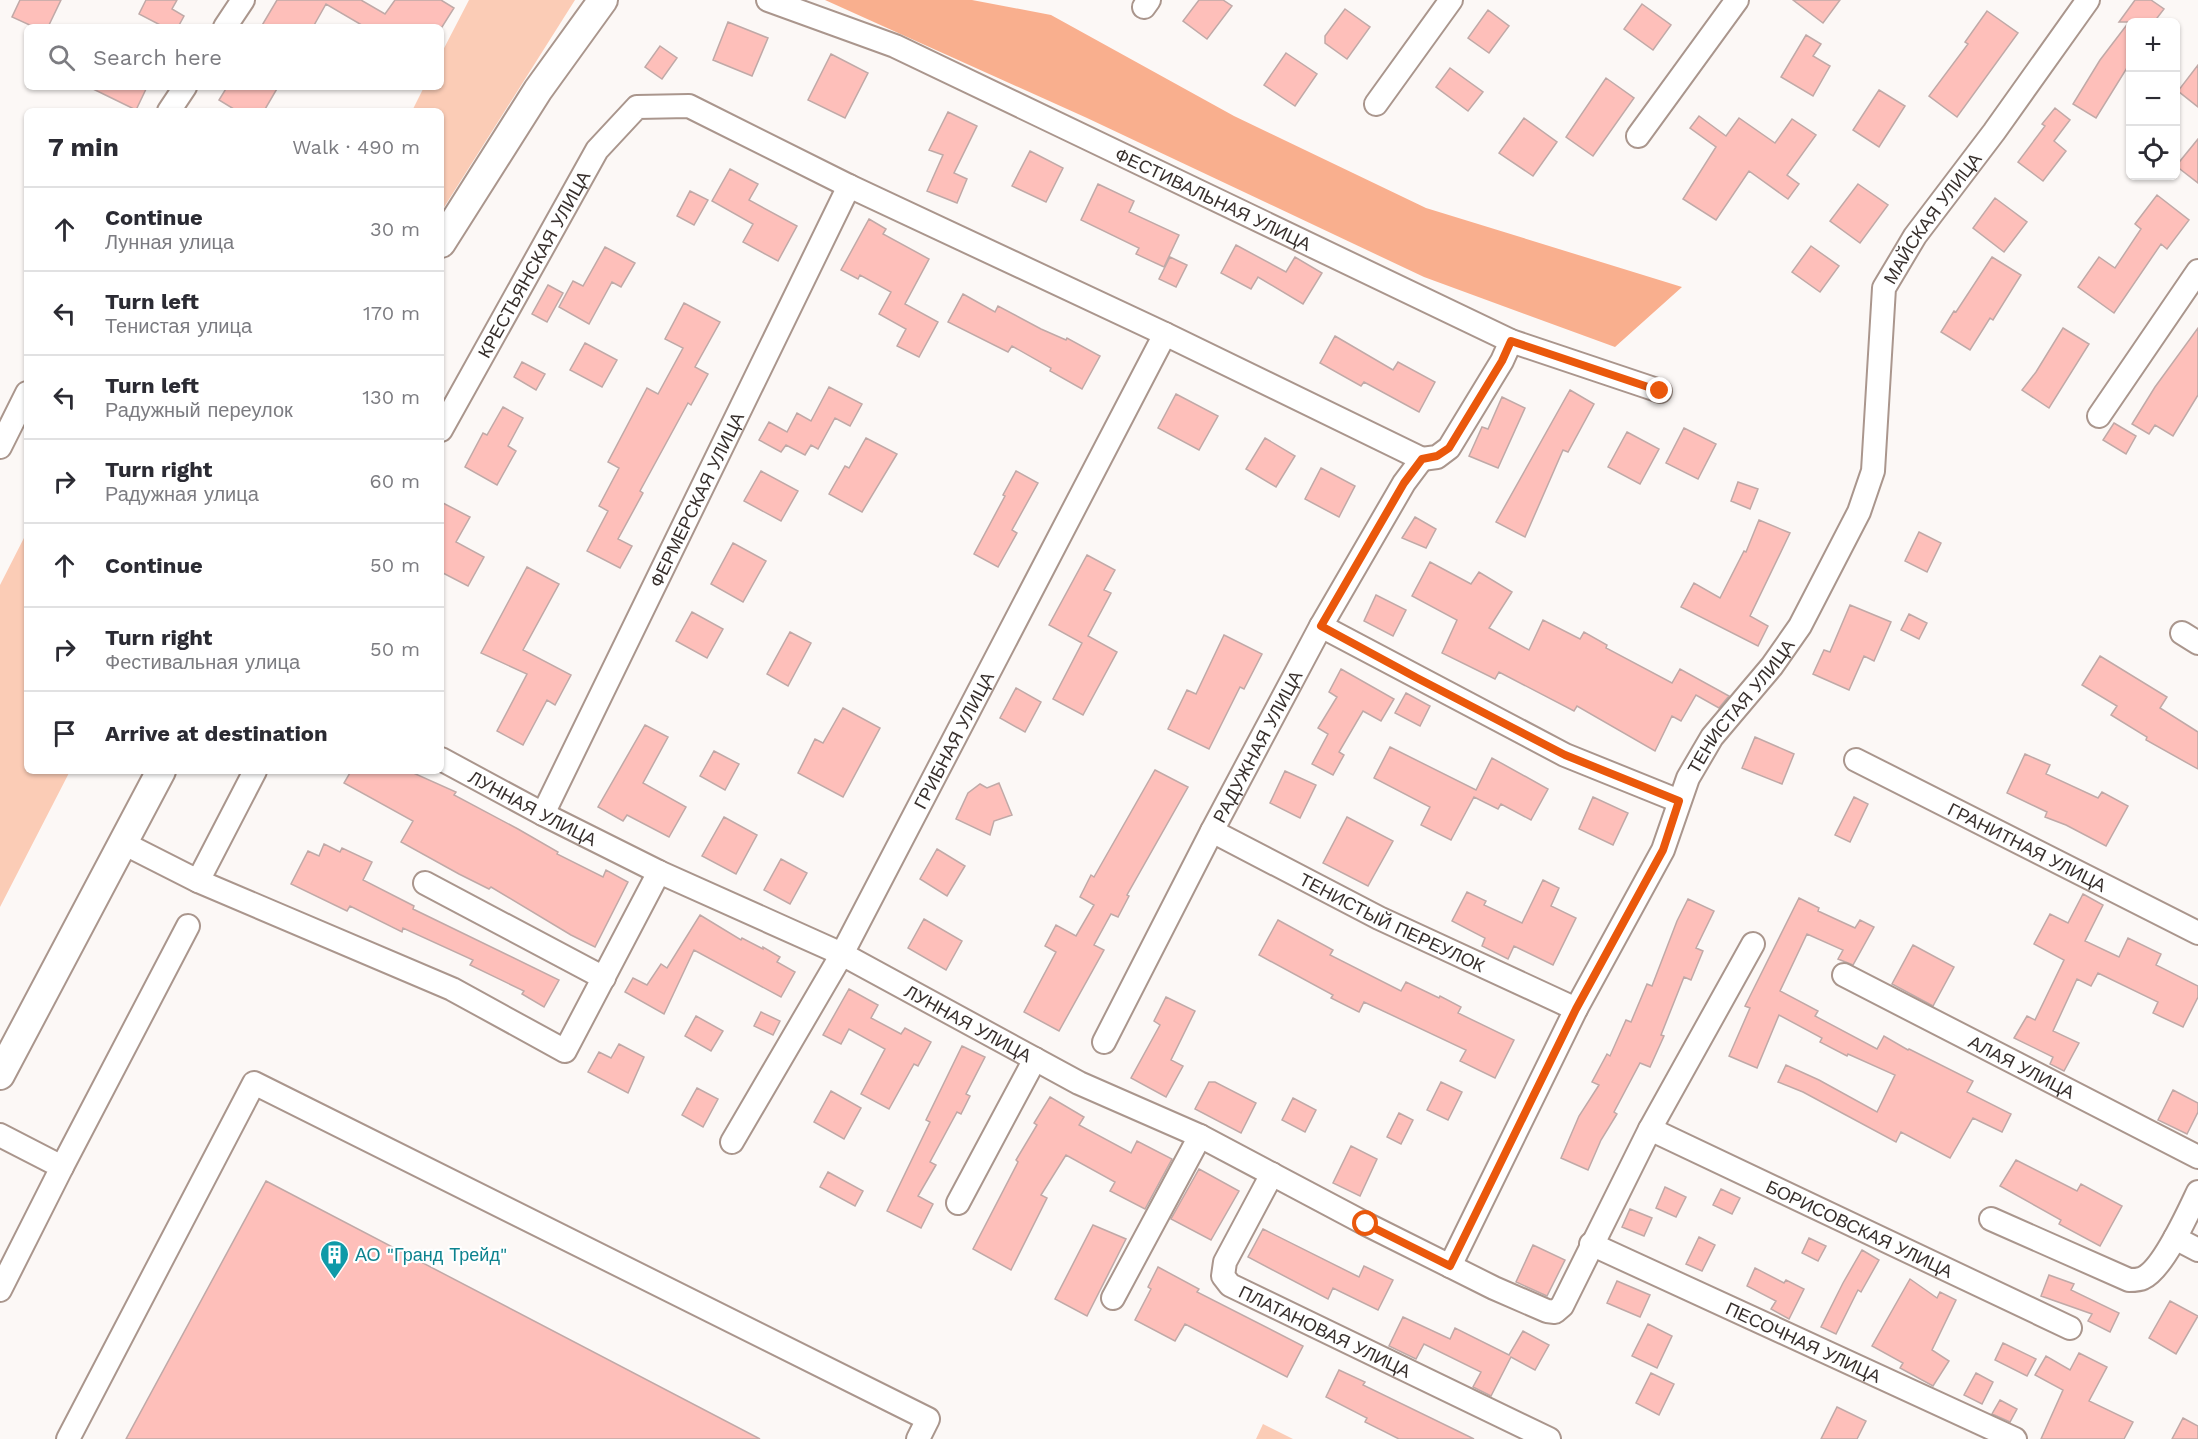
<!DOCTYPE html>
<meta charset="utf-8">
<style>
body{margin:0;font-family:"Work Sans",sans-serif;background:#f7f7f7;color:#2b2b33}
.controls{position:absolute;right:18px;top:18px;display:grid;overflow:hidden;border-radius:9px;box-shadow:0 2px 4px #0004}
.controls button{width:54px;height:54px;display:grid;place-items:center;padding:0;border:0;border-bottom:2px solid #e1e1e2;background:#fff;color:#2b2b33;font:30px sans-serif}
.stop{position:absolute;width:18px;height:18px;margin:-14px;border:4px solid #ea580c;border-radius:50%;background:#fff}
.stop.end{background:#ea580c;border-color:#fff;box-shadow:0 2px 6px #0008}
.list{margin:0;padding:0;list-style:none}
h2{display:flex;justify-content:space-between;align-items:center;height:78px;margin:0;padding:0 24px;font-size:26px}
h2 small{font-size:20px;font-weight:400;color:#7c7c81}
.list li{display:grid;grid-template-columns:39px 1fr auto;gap:18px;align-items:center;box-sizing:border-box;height:84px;padding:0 24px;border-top:2px solid #e1e1e2}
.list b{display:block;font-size:22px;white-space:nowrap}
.list p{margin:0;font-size:20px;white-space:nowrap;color:#7c7c81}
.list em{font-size:20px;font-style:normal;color:#7c7c81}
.icon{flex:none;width:33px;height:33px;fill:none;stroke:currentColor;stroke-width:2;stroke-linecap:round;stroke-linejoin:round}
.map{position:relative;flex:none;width:2198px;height:1439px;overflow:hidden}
.search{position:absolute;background:#fff;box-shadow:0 2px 4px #0004;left:24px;top:24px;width:420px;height:66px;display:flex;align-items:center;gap:15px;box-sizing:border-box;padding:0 21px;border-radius:9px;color:#7c7c81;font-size:22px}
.panel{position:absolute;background:#fff;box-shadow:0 2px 4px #0004;left:24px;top:108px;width:420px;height:666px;border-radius:9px}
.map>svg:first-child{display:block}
.green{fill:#fbccb6}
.forest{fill:#f9af8e}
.building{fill:#febfba;stroke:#c0a9a7;stroke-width:1.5}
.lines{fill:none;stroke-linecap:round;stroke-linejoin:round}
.minor-casing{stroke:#aa968d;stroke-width:26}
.major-casing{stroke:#aa968d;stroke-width:32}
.minor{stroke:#fff;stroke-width:22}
.major{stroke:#fff;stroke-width:28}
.route{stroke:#ea580c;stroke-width:8}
.labels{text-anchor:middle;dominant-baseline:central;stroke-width:4.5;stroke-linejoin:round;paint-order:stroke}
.street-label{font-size:18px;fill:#372f2c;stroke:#fff}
.culture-label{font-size:18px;fill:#0d838f;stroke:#fff;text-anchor:start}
</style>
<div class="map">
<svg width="2198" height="1439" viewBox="0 0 2198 1439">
<rect width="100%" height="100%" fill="#fcf8f6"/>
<path class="green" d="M469 0H575L441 212V111H412L424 87H441V54Z
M27 532V771H70L0 907V585Z
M1263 1424 1293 1439H1256Z"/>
<path class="forest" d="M825 0H972L1051 15 1234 116 1426 208 1682 287 1615 347 1424 277 1087 118Z"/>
<path class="building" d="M20 0H61L48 27H34L12 17Z
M146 0H177L172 9 184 16 178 27H164L139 14Z
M277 0H361L385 14 395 0H441L454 8 442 27H365L326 4 313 27H261Z
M1199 0H1223L1232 6 1207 39 1183 21Z
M1793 0H1840L1823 23Z
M2135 0H2151L2164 9 2154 22H2130V63L2096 118 2073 104 2100 60 2129 22H2119Z
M1642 4 1671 25 1653 50 1624 29Z
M1345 9 1370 27 1347 59 1325 43V36Z
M1488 10 1509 26 1489 53 1468 38Z
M1987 11 2018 33 1957 117 1929 96 1968 44 1965 42Z
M728 22 768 38 752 76 713 60Z
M1806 35 1821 44 1813 56 1830 66 1813 96 1781 77Z
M660 46 677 58 662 79 645 67Z
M1286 53 1317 74 1295 106 1264 85Z
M831 54 868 73 845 118 808 100Z
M2198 65V107L2178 91Z
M1450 68 1483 92 1468 111 1436 87Z
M1606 78 1634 98 1593 156 1566 137Z
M89 87H147L136 110Z
M227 87H278L264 111H237L219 100Z
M1879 90 1905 106 1879 147 1853 130Z
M2055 108 2070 120 2054 141 2066 151 2043 181 2018 162 2045 126 2042 124Z
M948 112 977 126 954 173 967 179 957 203 927 191 943 155 929 150Z
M1699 116 1726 136 1739 118 1775 143 1792 119 1816 135 1787 175 1799 184 1788 199 1749 171 1716 220 1683 199 1716 147 1690 128Z
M1524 118 1557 142 1533 176 1499 153Z
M2198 139V183L2176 166Z
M1030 151 1063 168 1046 202 1012 186Z
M730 169 758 184 749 200 797 226 778 261 743 242 753 224 712 201Z
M1098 184 1134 201 1129 212 1179 235 1164 267 1136 254 1139 248 1081 220Z
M1858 184 1888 205 1860 243 1830 221Z
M690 191 708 200 694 225 677 216Z
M2157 195 2189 220 2167 249 2161 244 2114 313 2078 287 2099 257 2115 268 2141 229 2135 224Z
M1995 198 2027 222 2004 252 1973 228Z
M869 219 886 229 883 234 929 259 905 304 938 322 919 357 897 346 906 329 879 314 891 292 860 275 858 279 841 270Z
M1236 245 1286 272 1295 257 1322 273 1303 304 1258 277 1251 289 1221 273Z
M1811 246 1839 266 1820 292 1792 272Z
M605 247 635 263 621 287 612 282 589 324 559 307 573 281 583 286Z
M1170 257 1187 265 1176 287 1159 279Z
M1992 257 2021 275 1993 320 1990 318 1970 350 1941 332 1954 311 1956 312Z
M548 285 563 293 547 322 532 314Z
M963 294 995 312 998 306 1041 329 1066 340 1067 338 1100 356 1082 389 1050 371 1051 368 1012 346 1008 352 948 322Z
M684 303 720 322 695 367 708 374 691 405 688 403 640 491 643 493 618 539 632 546 620 568 587 551 608 511 599 506 619 468 608 462 647 388 658 394 683 348 665 339Z
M2063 328 2089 344 2049 408 2022 390 2036 372Z
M2198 328V395L2173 436 2155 425 2149 434 2132 424 2155 387Z
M1335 336 1393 370 1398 362 1435 382 1419 412 1364 382 1361 386 1320 363Z
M585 343 617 360 602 387 570 370Z
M522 362 545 374 536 390 514 377Z
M829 387 862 404 850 426 835 418 818 449 811 445 805 455 786 445 781 452 759 440 769 422 787 432 797 413 811 421Z
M1570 390 1594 404 1568 452 1563 450 1525 537 1496 522Z
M1176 394 1218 416 1199 450 1158 428Z
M1502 397 1525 408 1498 468 1469 456 1482 427 1488 429Z
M503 407 523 418 508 446 516 451 497 485 465 467 483 433 487 435Z
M2114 423 2136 436 2126 454 2103 440Z
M1684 428 1716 444 1698 479 1666 463Z
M1627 432 1659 449 1640 484 1608 467Z
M866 438 897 454 862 512 829 494 845 466 849 468Z
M1265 438 1295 456 1276 487 1246 469Z
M1321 468 1355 486 1339 517 1305 499Z
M761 471 798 491 781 521 744 501Z
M1016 471 1038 483 1012 530 1017 533 998 567 974 554 1005 496 1003 495Z
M1738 482 1758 489 1750 509 1731 501Z
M441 502 470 517 456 542 484 557 468 586 441 572Z
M1415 517 1436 529 1426 548 1402 538Z
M1759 520 1790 533 1750 616 1768 626 1758 646 1681 607 1694 583 1720 598 1744 551 1746 552Z
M1919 532 1941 543 1927 572 1905 561Z
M733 543 766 561 743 602 711 584Z
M1087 555 1115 570 1104 590 1111 593 1088 636 1117 652 1083 715 1053 699 1082 643 1049 625Z
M1430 562 1471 584 1479 572 1512 592 1489 628 1529 650 1543 620 1580 639 1584 632 1607 645 1606 648 1672 683 1680 669 1729 696 1719 708 1696 695 1681 721 1672 716 1655 751 1577 706 1574 711 1499 672 1495 679 1442 653 1457 620 1412 596Z
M527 567 559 584 523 650 571 675 555 705 547 700 523 745 497 731 527 674 481 653Z
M1376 595 1406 610 1393 636 1364 621Z
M1850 605 1891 622 1874 661 1864 656 1849 690 1813 674 1824 650 1830 652Z
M692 612 723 629 707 658 676 641Z
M1909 614 1927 623 1919 639 1901 630Z
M790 632 811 643 788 686 767 674Z
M1224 635 1262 654 1244 689 1240 687 1209 749 1168 729 1187 690 1196 694Z
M2100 656 2167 697 2160 708 2198 732V769L2146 740 2147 737 2111 715 2117 706 2082 685Z
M1341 669 1394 699 1381 721 1363 711 1339 752 1344 755 1333 775 1312 764 1328 734 1318 728 1337 697 1329 692Z
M1016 688 1041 702 1025 732 1000 718Z
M1406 693 1430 706 1420 726 1395 713Z
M843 708 880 728 843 797 798 773 815 739 823 743Z
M645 725 668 737 643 783 686 807 669 837 627 815 623 821 598 807Z
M1755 737 1794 754 1782 784 1742 768Z
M1390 747 1476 790 1492 758 1548 789 1531 820 1501 804 1498 809 1474 797 1451 840 1421 825 1430 807 1374 778Z
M714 751 739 764 725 790 700 776Z
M2025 754 2050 765 2046 774 2098 798 2102 792 2128 806 2106 846 2066 825 2045 817 2047 812 2007 793Z
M1155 770 1188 787 1127 895 1129 896 1118 917 1111 914 1094 945 1104 950 1059 1031 1024 1012 1056 952 1045 946 1056 925 1076 936 1094 905 1080 897 1091 875 1094 877Z
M351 771H409L456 792 454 795 518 829 558 852 557 854 603 877 606 870 628 882 595 947 571 935 491 887 489 889 459 874 401 842 413 821 344 783Z
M1285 771 1316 785 1300 818 1270 803Z
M999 783 1012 815 994 821 990 835 956 819 968 793 980 784 987 788Z
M1593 797 1628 813 1613 845 1579 829Z
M1854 797 1868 804 1850 842 1835 835Z
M724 817 757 835 736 874 702 856Z
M1347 817 1393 841 1368 886 1323 863Z
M324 844 340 852 342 848 372 862 363 880 414 906 413 909 559 980 544 1007 522 994 524 991 470 965 473 960 403 928 402 932 350 906 347 911 291 884 308 851 319 856Z
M937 849 965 866 947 896 920 879Z
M781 859 807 873 790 904 764 890Z
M1543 880 1559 888 1551 906 1576 918 1553 965 1514 946 1508 959 1482 946 1485 938 1452 921 1467 892 1486 901 1484 905 1522 923Z
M2083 894 2103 905 2085 941 2119 957 2128 938 2161 954 2156 965 2198 986V997L2183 1027 2153 1013 2158 1002 2098 973 2091 986 2077 979 2053 1031 2079 1043 2064 1071 2050 1064 2053 1057 2014 1038 2027 1016 2035 1020 2064 960 2034 944 2050 914 2068 923Z
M1799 898 1819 908 1818 911 1855 928 1860 920 1874 927 1853 965 1838 959 1843 950 1807 934 1780 991 1818 1011 1815 1016 1877 1049 1884 1036 1908 1050 1909 1049 1973 1081 1967 1092 2011 1114 2002 1132 1973 1118 1950 1158 1901 1132 1896 1142 1803 1092 1778 1082 1786 1065 1819 1080 1877 1112 1895 1075 1848 1054 1847 1056 1820 1042 1822 1038 1779 1015 1757 1068 1729 1056 1750 1008 1745 1006Z
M1688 899 1714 911 1696 948 1703 951 1691 980 1684 977 1661 1035 1664 1036 1650 1067 1640 1063 1614 1112 1617 1114 1601 1140 1588 1170 1561 1158 1579 1116 1599 1085 1592 1082 1607 1054 1610 1056 1626 1020 1631 1022 1647 984 1652 986 1677 921Z
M700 915 741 940 742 938 763 949V947L780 957 777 962 795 972 781 997 694 950 664 1014 625 992 633 978 647 985 661 964 667 968Z
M924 919 962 941 946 970 908 948Z
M1278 920 1333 950 1330 955 1401 991 1406 982 1439 998 1440 996 1461 1007 1458 1013 1514 1040 1495 1078 1460 1061 1466 1050 1364 1002 1359 1012 1331 998 1333 995 1259 955Z
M1913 945 1954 967 1933 1006 1892 984Z
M849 989 878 1005 871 1018 901 1034 905 1028 931 1042 918 1066 914 1064 889 1109 861 1094 885 1049 849 1029 841 1044 823 1035Z
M1166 997 1195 1011 1171 1060 1183 1066 1166 1097 1131 1078 1160 1025 1154 1021Z
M761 1012 780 1021 773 1035 754 1026Z
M696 1016 723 1031 711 1051 685 1036Z
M619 1044 644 1057 628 1093 588 1072 599 1052 611 1058Z
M962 1046 985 1057 966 1094 970 1096 961 1114 957 1112 930 1162 936 1165 918 1196 933 1204 921 1228 887 1211 930 1122 926 1120Z
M1209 1082H1215L1256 1103 1241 1133 1195 1109Z
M1441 1082 1462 1092 1448 1120 1427 1110Z
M697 1088 718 1099 703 1127 682 1115Z
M2173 1090 2198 1103V1112L2187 1134 2158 1120Z
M831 1091 861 1108 844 1139 814 1122Z
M1050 1097 1084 1117 1079 1125 1131 1153 1137 1141 1172 1159 1145 1209 1110 1191 1115 1182 1066 1155 1041 1195 1047 1198 1011 1270 973 1249 1018 1162 1016 1160 1037 1125 1034 1123Z
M1293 1098 1316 1110 1305 1132 1282 1120Z
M1399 1113 1413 1120 1401 1144 1387 1137Z
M1351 1146 1377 1159 1360 1196 1333 1183Z
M2016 1160 2077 1191 2081 1184 2122 1206 2100 1246 2059 1224 2061 1220 2000 1186Z
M1199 1169 1239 1191 1211 1240 1171 1219Z
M828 1172 863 1191 855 1206 820 1187Z
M266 1181 760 1439H126Z
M1665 1187 1686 1197 1676 1217 1656 1208Z
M1721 1189 1740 1198 1732 1214 1713 1205Z
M1630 1209 1652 1218 1644 1236 1622 1227Z
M1093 1225 1126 1239 1087 1316 1055 1299Z
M1263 1229 1359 1277 1364 1266 1393 1280 1378 1310 1333 1288 1328 1299 1248 1257Z
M1699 1237 1715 1245 1702 1271 1686 1264Z
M1809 1238 1826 1246 1818 1261 1802 1253Z
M1533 1245 1565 1260 1547 1296 1516 1282Z
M1862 1250 1879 1260 1861 1292 1858 1290 1836 1334 1821 1327 1843 1283Z
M1158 1267 1199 1289 1197 1292 1303 1346 1287 1377 1185 1324 1175 1341 1135 1320 1151 1289 1148 1287Z
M1755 1268 1784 1283 1786 1280 1804 1289 1789 1319 1771 1309 1776 1301 1747 1286Z
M2049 1275 2074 1284 2071 1290 2119 1313 2110 1332 2088 1321 2092 1314 2041 1296Z
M1910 1279 1937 1298 1940 1292 1956 1300 1932 1350 1949 1361 1933 1386 1900 1368 1903 1363 1872 1346Z
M1617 1281 1650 1295 1640 1317 1607 1303Z
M2170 1301 2198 1316 2176 1354 2149 1338Z
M1403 1317 1450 1339 1455 1328 1509 1355 1523 1331 1549 1345 1535 1370 1511 1357 1491 1396 1473 1387 1481 1372 1424 1344 1416 1359 1389 1346Z
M1648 1324 1672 1336 1657 1368 1632 1356Z
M2003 1343 2036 1359 2027 1376 1995 1360Z
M2079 1353 2107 1367 2089 1401 2133 1422 2124 1439H2041L2063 1390 2035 1375 2046 1356 2070 1370Z
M1339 1370 1365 1382 1363 1385 1474 1439H1399L1365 1422 1367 1418 1326 1397Z
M1651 1373 1674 1384 1659 1415 1636 1403Z
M1976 1373 1993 1382 1982 1404 1964 1395Z
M2000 1400 2017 1409 2010 1422 1992 1414Z
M1837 1407 1866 1421 1857 1439H1821Z
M2183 1418 2198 1426V1439H2172Z"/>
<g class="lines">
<defs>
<g id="minor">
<path id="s1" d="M768 0 895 46 1511 341 1660 391"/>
<path d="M1144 7 1149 0"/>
<path d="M225 27 243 0"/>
<path d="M1376 104 1451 0"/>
<path d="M169 111 185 87"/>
<path d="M1638 136 1737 0"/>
<path d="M2099 416 2198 271"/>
<path id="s2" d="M441 430 597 150 637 107 689 106 849 186 1165 334 1422 459"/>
<path d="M0 447 27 393"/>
<path d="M1422 459 1437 457 1449 448 1502 361 1511 341"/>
<path d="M1321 626 1565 755 1679 801"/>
<path d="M2182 633 2198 643"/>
<path id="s3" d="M441 759 543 814 659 872 842 954 1079 1083 1200 1136 1366 1224 1494 1288 1547 1311 1555 1312 1562 1306 1650 1129 1753 944"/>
<path id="s4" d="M1856 760 2198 933"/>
<path id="s5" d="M543 814 849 186"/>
<path id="s6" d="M1212 831 1379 918 1576 1009"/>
<path d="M123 843 198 881 255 771"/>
<path d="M198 881 452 989 565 1051 659 872"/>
<path d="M425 883 604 978"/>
<path id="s7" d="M1844 975 2198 1157"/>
<path id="s8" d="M1104 1042 1212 831 1321 626 1404 483 1422 459"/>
<path id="s9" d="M1650 1129 2070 1328"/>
<path d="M0 1135 62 1167 0 1290"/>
<path id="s10" d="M732 1142 842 954 1165 334"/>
<path d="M62 1167 188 926"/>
<path id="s11" d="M1272 1174 1225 1262 1223 1276 1230 1285 1549 1439"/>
<path d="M958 1203 1035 1059"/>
<path d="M1991 1219 2129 1280C2134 1280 2139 1280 2143 1278 2163 1269 2188 1213 2198 1192"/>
<path d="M2175 1238 2198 1250"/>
<path id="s12" d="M1591 1244 2015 1439"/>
<path id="s13" d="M1450 1266 1576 1009 1663 850 1688 778 1712 737 1772 666 1800 626 1859 512 1873 471 1884 288 1915 236 1994 132 2088 0"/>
<path d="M1113 1298 1200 1136"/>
<path d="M68 1439 254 1083 928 1419 918 1439"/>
</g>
<path id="major" d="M441 243 538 90 603 0
M0 1075 161 771"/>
</defs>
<use href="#minor" class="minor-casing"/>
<use href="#major" class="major-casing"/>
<use href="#minor" class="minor"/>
<use href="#major" class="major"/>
</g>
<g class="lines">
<path class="route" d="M1366 1224 1450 1266 1576 1009 1663 850 1679 801 1565 755 1417 678 1321 626 1404 483 1422 459 1437 456 1449 448 1502 361 1511 341 1660 391"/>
</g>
<defs>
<symbol id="building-pin" viewBox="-11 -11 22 30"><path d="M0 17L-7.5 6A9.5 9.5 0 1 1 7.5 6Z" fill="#0f9aa8" stroke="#fff"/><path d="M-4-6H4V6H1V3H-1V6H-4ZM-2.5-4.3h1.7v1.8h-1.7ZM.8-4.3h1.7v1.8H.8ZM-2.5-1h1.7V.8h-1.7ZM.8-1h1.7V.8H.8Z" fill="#fff"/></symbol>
</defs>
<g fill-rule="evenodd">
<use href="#building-pin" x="318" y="1238" width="33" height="45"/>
</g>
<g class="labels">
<g class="street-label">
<text stroke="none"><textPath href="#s1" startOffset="488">ФЕСТИВАЛЬНАЯ УЛИЦА</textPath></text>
<text stroke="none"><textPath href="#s13" startOffset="1173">МАЙСКАЯ УЛИЦА</textPath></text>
<text stroke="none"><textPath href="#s2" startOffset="190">КРЕСТЬЯНСКАЯ УЛИЦА</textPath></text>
<text stroke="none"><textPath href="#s5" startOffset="350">ФЕРМЕРСКАЯ УЛИЦА</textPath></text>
<text stroke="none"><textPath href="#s13" startOffset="633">ТЕНИСТАЯ УЛИЦА</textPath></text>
<text stroke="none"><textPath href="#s10" startOffset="459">ГРИБНАЯ УЛИЦА</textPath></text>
<text stroke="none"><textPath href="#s8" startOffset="333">РАДУЖНАЯ УЛИЦА</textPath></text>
<text stroke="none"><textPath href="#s3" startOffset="104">ЛУННАЯ УЛИЦА</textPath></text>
<text stroke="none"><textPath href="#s4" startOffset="192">ГРАНИТНАЯ УЛИЦА</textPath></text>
<text stroke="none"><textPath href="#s6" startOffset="202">ТЕНИСТЫЙ ПЕРЕУЛОК</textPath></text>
<text stroke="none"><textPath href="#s3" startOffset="590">ЛУННАЯ УЛИЦА</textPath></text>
<text stroke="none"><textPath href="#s7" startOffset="200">АЛАЯ УЛИЦА</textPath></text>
<text stroke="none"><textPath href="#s9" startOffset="232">БОРИСОВСКАЯ УЛИЦА</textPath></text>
<text stroke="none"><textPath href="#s11" startOffset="231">ПЛАТАНОВАЯ УЛИЦА</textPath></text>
<text stroke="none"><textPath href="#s12" startOffset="234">ПЕСОЧНАЯ УЛИЦА</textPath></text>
</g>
<g class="culture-label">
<text x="355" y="1254">АО "Гранд Трейд"</text>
</g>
</g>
</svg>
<div class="controls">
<button>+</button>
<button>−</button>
<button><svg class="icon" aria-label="locate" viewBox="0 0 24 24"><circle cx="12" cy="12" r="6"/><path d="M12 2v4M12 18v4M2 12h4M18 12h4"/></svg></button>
</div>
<div class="stop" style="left:1366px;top:1224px"></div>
<div class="stop end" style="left:1660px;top:391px"></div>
<div class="search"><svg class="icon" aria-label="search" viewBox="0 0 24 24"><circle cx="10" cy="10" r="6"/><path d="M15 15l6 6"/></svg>Search here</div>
<section class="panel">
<h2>7 min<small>Walk · 490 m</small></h2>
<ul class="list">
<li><svg class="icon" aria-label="ahead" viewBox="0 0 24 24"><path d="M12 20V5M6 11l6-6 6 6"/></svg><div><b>Continue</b><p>Лунная улица</p></div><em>30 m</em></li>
<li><svg class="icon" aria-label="left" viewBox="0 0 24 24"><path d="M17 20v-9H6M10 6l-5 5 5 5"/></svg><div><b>Turn left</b><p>Тенистая улица</p></div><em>170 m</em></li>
<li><svg class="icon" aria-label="left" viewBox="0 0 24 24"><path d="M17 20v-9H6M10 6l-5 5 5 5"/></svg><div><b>Turn left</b><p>Радужный переулок</p></div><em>130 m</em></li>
<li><svg class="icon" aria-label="right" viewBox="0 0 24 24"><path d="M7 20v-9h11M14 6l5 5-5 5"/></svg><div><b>Turn right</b><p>Радужная улица</p></div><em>60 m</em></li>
<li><svg class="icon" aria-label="ahead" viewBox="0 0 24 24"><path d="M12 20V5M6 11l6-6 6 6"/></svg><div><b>Continue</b></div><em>50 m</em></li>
<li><svg class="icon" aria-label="right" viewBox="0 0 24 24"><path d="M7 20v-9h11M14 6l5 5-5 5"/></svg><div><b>Turn right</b><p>Фестивальная улица</p></div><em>50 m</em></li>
<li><svg class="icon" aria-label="arrive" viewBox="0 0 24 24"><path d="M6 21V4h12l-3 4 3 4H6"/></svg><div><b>Arrive at destination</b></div></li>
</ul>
</section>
</div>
